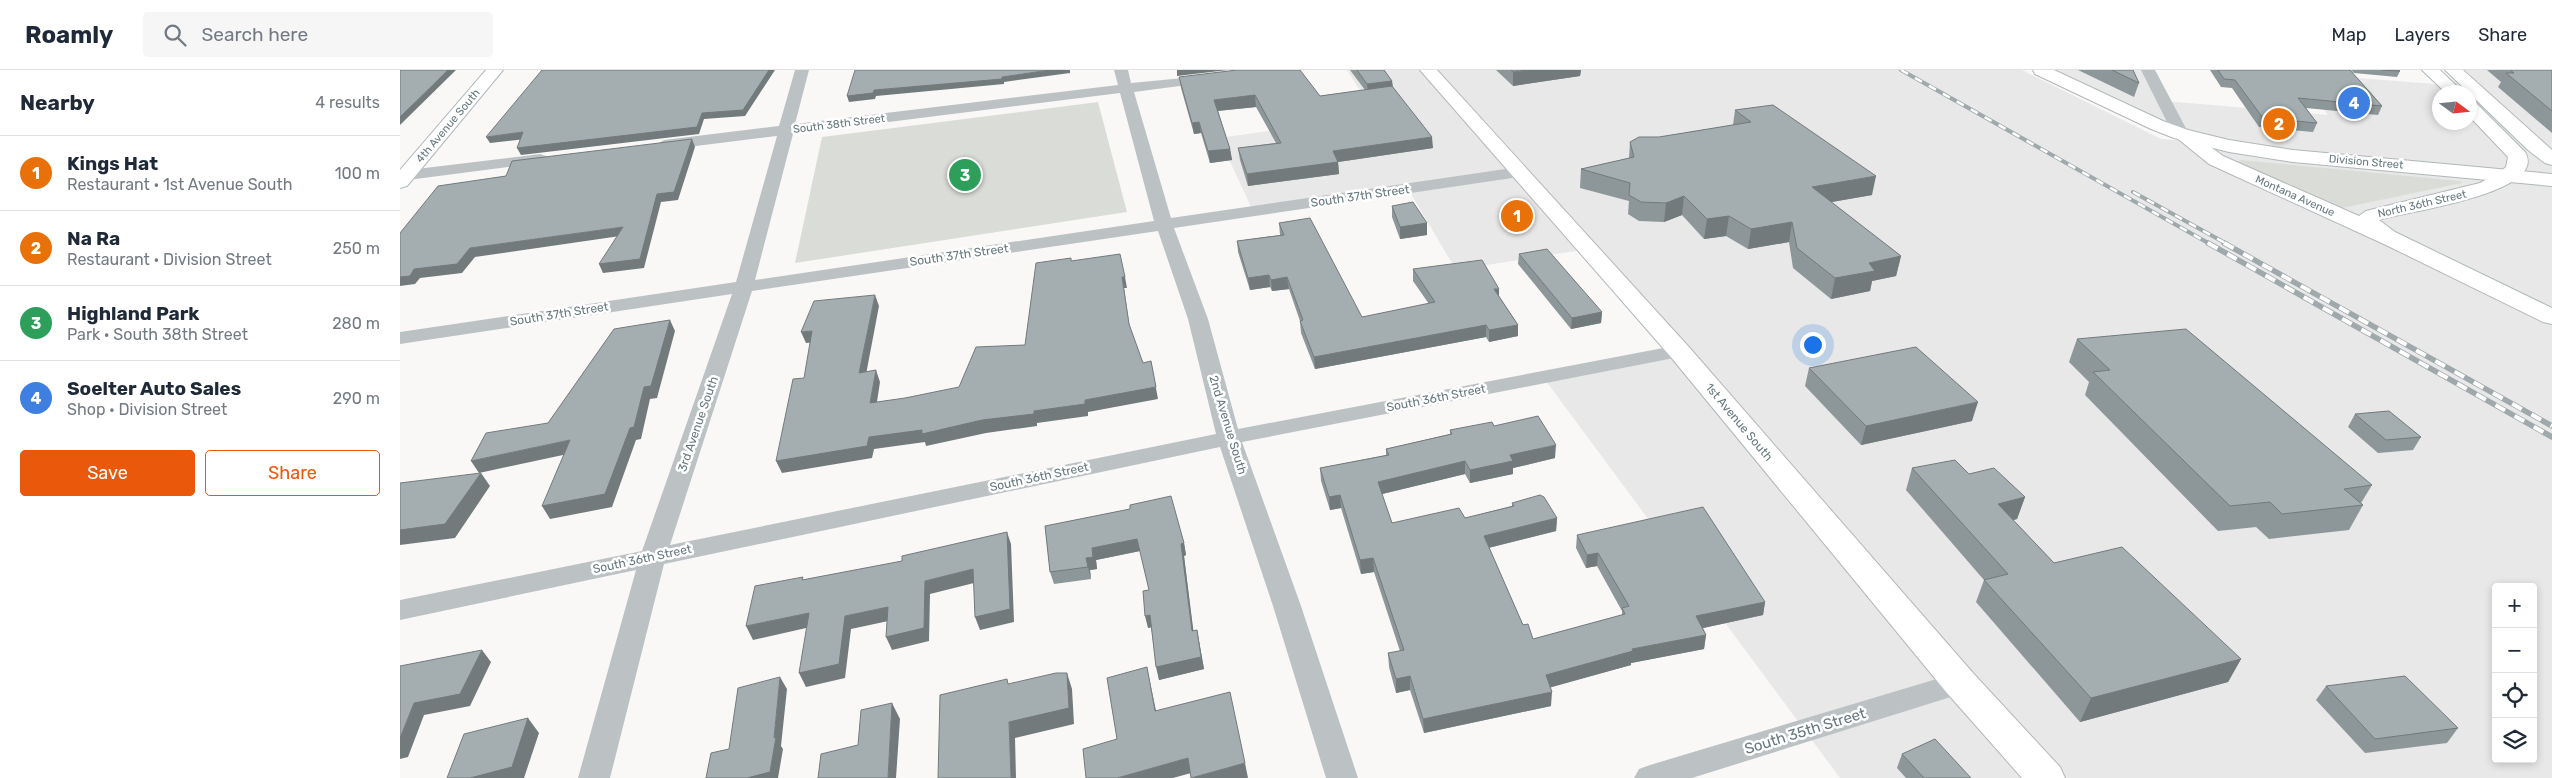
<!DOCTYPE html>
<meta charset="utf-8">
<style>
body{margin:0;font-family:Rubik,sans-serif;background:#f6f6f7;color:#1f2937}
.controls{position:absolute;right:15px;bottom:15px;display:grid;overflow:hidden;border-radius:5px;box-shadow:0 2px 8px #0003}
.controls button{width:45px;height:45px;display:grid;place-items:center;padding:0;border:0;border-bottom:1px solid #e0e1e3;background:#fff;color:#1f2937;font:25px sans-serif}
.compass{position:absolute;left:2032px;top:15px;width:45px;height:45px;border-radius:50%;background:#fff;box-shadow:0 2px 8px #0003;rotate:105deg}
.you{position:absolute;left:1412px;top:274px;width:18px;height:18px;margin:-12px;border:4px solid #fff;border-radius:50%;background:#1a73e8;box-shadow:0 0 0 8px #1a73e833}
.badge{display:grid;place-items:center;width:32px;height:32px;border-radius:50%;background:#ea580c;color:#fff;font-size:16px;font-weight:700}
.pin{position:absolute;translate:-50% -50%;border:2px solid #fff;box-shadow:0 1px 5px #0006}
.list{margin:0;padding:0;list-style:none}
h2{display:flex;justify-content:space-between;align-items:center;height:65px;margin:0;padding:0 20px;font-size:21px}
h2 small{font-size:16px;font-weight:400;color:#747a83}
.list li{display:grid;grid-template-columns:32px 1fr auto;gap:15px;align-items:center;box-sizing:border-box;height:75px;padding:0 20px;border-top:1px solid #e0e1e3}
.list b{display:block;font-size:19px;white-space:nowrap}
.list p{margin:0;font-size:16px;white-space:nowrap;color:#747a83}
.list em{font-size:16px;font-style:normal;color:#747a83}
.actions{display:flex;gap:10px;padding:15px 20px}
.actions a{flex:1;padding:11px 0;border:1px solid #ea580c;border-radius:5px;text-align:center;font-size:18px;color:#ea580c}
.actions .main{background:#ea580c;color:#fff}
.icon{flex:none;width:28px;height:28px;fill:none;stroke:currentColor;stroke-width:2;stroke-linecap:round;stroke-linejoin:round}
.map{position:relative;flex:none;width:2152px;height:708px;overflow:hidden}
header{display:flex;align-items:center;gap:30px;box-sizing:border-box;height:70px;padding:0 25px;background:#fff;border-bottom:1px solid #e0e1e3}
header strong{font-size:24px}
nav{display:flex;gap:28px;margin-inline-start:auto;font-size:18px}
.search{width:350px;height:45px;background:#f6f6f7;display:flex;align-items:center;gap:12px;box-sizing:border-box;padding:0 18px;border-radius:5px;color:#747a83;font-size:19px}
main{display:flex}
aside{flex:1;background:#fff}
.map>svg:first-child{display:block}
.built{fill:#e7e8e7;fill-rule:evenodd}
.green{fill:#daddd7}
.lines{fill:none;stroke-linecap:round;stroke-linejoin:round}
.secondary-casing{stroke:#b1b8bb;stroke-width:2}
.primary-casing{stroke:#b1b7b9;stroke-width:2}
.street{fill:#bcc2c4;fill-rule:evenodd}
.secondary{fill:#fff;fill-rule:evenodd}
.primary{fill:#fff;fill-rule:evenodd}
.rail-far1-casing{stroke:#9fa8aa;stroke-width:4}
.rail-casing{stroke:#9fa8aa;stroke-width:5.5}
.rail-far1{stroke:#fff;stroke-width:2.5;stroke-dasharray:8;stroke-linecap:butt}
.rail{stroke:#fff;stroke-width:4;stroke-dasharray:11;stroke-linecap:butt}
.wall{fill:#8d9698}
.shaded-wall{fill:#737a7c}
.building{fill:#a4aeb1;stroke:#737a7c}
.labels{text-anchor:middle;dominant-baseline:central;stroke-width:5;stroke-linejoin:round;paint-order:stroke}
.far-street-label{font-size:11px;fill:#67797e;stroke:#fff}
.street-label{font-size:12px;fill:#67797e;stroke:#fff}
.near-street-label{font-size:15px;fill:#67797e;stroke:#fff}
</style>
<header>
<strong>Roamly</strong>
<div class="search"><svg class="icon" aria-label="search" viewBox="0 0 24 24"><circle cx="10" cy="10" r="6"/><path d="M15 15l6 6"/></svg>Search here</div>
<nav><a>Map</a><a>Layers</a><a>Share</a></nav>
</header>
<main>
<aside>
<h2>Nearby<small>4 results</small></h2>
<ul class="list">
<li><span class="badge" style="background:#e8710a">1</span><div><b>Kings Hat</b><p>Restaurant · 1st Avenue South</p></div><em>100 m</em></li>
<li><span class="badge" style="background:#e8710a">2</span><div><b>Na Ra</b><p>Restaurant · Division Street</p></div><em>250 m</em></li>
<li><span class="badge" style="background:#2e9e5b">3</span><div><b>Highland Park</b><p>Park · South 38th Street</p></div><em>280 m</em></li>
<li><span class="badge" style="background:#3f7fe0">4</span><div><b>Soelter Auto Sales</b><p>Shop · Division Street</p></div><em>290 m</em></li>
</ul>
<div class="actions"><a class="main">Save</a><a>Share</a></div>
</aside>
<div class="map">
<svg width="2152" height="708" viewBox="0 0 2152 708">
<rect width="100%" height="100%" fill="#f9f8f7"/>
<path class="built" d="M947 0H1622L1761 69 1824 74 1804 71 1641 0H1744L1765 31 1928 45 1895 3 2084 18 2065 0H2152V708H1440L1143 307 1278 281 1188 179 1056 200 1008 119 853 141 819 68 976 46ZM2040 22H2070V52H2040ZM2096 517H2133V689H2096Z"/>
<path class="green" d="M698 32 727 142 395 193 422 67Z
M1841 90 2060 111 2062 113 1942 138 1938 141 1838 92Z"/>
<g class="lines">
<defs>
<path id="secondary" d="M86 0H103L7 116 0 118V100Z
M1020 0H1037L1288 276 1573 603 1660 697 1665 708H1622L1547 623 1270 286Z
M2022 0H2040L2063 22H2045Z
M2045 0H2063L2152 80V95L2145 93 2128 80Z
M2070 32 2076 33 2125 82C2150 124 2001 142 1979 150L1995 162 2152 238V254L2143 252 1986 175 1809 94 1772 64 1774 60H1788L1823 86 1959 146 1966 141 2080 113 2100 102 2106 97 2108 87 2070 47Z"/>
<path id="primary" d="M1633 0H1654L1763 51 1788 60 1829 70 1893 80 2152 104V116L1893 92 1829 82 1774 68 1751 59 1635 4Z"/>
</defs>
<use href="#secondary" class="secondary-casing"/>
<use href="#primary" class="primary-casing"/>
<path class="street" d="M395 0H409L395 54 718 15 714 0H728L731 13 815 5 817 8 810 12 734 22 771 148 1119 97 1125 99 1127 102 1119 107 774 158 808 249 838 359 1279 275 1286 277 1289 281 1286 285 1279 287 842 372 901 536 958 708H926L873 536 820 377 264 494 210 708H178L236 500 0 550V530L242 481 332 224 0 274V262L336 212 377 66 264 80 256 75 264 70 379 56ZM720 23 754 151 355 210 393 64ZM758 161 788 249 816 364 270 475 352 221Z
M1741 0H1755L1789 64 1786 67H1776L1773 64Z
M140 84 146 86 148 89 146 92 0 111V101Z
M1560 602 1570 605 1575 613 1570 621 1292 708H1234L1239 699 1250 695Z"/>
<use href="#secondary" class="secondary"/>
<use href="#primary" class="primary"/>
<defs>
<path id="rail-far1" d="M1501 0 1810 174
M1733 122 1827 174"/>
<path id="rail" d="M1808 173 2152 367
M1824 173 2152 356"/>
</defs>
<use href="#rail-far1" class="rail-far1-casing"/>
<use href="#rail" class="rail-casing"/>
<use href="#rail-far1" class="rail-far1"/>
<use href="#rail" class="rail"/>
</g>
<path class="wall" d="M950 0H984L992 11 993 17 1033 78 938 92 939 104 848 116 840 90 838 78 876 73 856 37 818 41 830 79 832 90 810 93 801 63 794 64 781 18 779 7 920 26 965 20Z
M1096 0H1181L1180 6 1113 16Z
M1678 0H1733L1739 13 1734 27Z
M1810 0H1950L1982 36 1978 45 1906 38 1917 53 1913 62 1859 57 1832 18 1821 17Z
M1951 0H1998L2000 1 1997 7 1954 3Z
M2087 0H2152V63L2098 17 2101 12Z
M1335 40 1472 125 1431 132 1501 186 1496 206 1472 211 1470 221 1431 229 1393 198 1389 172 1348 179 1326 166 1304 169 1282 145 1264 152 1239 151 1228 144 1229 131 1180 118 1181 99 1229 88 1230 72 1333 55Z
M992 136 1027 153V165L1000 169 992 147Z
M879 153 962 247 1029 234 1013 211V199L1099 226 1118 255V266L1089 272 1086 267 915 299 901 263 900 251 889 219 872 221 870 217 850 220 838 182 837 171 880 165Z
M1119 184 1202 242 1201 253 1171 259 1118 194Z
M1677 269 1972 415 1961 433 1963 435 1949 460 1869 469 1856 457 1818 461 1685 325 1689 312 1669 292Z
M1409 298 1572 351 1461 375 1405 316Z
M1955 344 2021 367 2013 380 1978 383 1948 357Z
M1094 356 1155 388 1113 398V404L1070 413 1065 404 982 424 992 453 1065 448 1112 436V433L1157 448 1156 461 1089 478 1123 555 1133 569 1222 545V541L1197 496 1186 498 1176 478 1177 465 1365 532 1363 545 1303 558 1306 565 1304 579 1231 593V595L1150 617 1151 636 1024 663 1010 620 996 623 989 597 988 583 1000 581 974 502 961 504 941 438 930 440 921 411 920 398 986 385V379L1050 364V360Z
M1512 398 1569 404 1625 427 1617 449 1613 450 1654 493 1841 589 1828 612 1680 652 1576 532 1584 510 1506 420Z
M645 456 784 473 786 485 784 486 793 561 797 560 804 599 759 610 751 557 748 558 749 520 740 481 696 490 697 499 690 500 691 509 654 514 650 502Z
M1926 616 2058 658 2047 673 1965 683 1916 630Z
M1502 684 1571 708H1506L1497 698Z"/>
<path class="shaded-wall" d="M48 0H56L0 55V47Z
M369 0H375L345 46 304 49 299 64 121 85 117 78 302 43Z
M650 0H670V3L604 12V14L476 26 475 29 449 32 447 26 474 20 602 7Z
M777 0H828L777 6Z
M1129 0H1181L1180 6 1113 16V2Z
M992 11 993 21 968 25 967 14Z
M855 25 856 37 816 41 814 30Z
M799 52 801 63 794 64 792 53Z
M123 62 126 69 90 73 86 67Z
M1032 67 1033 78 938 92 939 104 848 116 847 104 933 81Z
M292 69 295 77 278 130 261 132 244 198 203 203 199 194 257 124Z
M830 79 832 90 810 93 808 81Z
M1476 106 1472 125 1409 136 1412 117Z
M1284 126 1282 145 1264 152 1266 133Z
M1329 146 1326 166 1304 169 1307 149Z
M1392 152 1389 172 1348 179 1351 159Z
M1027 153V165L1000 169V157Z
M223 157 227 165 75 187 62 203 20 208 15 214 0 216V207L14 199 70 178Z
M1501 186 1496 206 1472 211 1470 221 1431 229 1435 208 1469 193Z
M869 205 870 217 850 220 848 208Z
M722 207H725L727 218H724L731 266 729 254Z
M887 207 889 219 872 221 871 210Z
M1094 219H1099V230Z
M475 225 479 236 464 315 459 303Z
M1202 242 1201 253 1171 259 1172 248Z
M270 250 275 261 257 328 250 329 241 369 236 370 212 437 150 449 142 436 244 317Z
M1086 255V267L915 299 914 287Z
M1118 255V266L1089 272V260Z
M412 261 417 272 406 273 401 262Z
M751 291 758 329 688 342V346L637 353V356L586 363 526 376 525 372 474 379 472 388 382 403 376 391 469 367 582 350 685 330Z
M476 300 480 312 475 345 470 333Z
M1578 332 1572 351 1461 375 1466 356Z
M170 370 177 382 79 403 71 391Z
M1156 375 1155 388 1113 398V404L1070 413V400L1110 385Z
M1065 391V404L978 425V412Z
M81 403 90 416 55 468 0 475V460Z
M940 425 941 438 930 440 929 427Z
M1625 427 1617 449 1590 457 1598 434Z
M1157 448 1156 461 1083 479 1084 466Z
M607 462 611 474 614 552 580 560 575 547Z
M737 469 740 481 696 490 697 499 690 500 691 509 688 497 686 488 692 478Z
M784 473 786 485 784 486 795 573 792 561 781 474Z
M1198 483 1197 496 1186 498 1187 485Z
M973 488 974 502 961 504 960 490Z
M573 499 578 512 530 524 529 571 492 580 486 567 525 511Z
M1365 532 1363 545 1294 560 1296 546Z
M488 537 493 550 451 559 445 608 406 617 399 603 445 546Z
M409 543 415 556 353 570 346 556Z
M750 545 753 557 748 558 745 546Z
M797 560 804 599 759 610 756 597Z
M1306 565 1304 579 1231 593V595L1145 619 1146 605 1232 579Z
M82 580 91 592 70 636 24 645 8 687 0 689V668L14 633Z
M1841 589 1828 612 1680 652 1691 628Z
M747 597 750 612 759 655 755 641Z
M667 603 672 619 674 654 615 668 616 708H611L609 652Z
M1010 606V620L996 623V609Z
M380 607 387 619 381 676 383 679 378 708H347L374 668Z
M1152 622 1151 636 1024 663 1023 649Z
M492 633 500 649 496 708H488Z
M128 648 139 663 124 708H70Z
M788 688 791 703 773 708H717Z
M845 693 848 708H791Z"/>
<path class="building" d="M0 0H48L0 47Z
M142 0H369L343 40 302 43 297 57 117 78 123 62 86 67Z
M455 0H650L602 7V9L474 20 473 23 447 26Z
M837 0H900L920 26 992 16 1032 67 933 81 938 92 847 104 838 78 881 73 855 25 814 30 830 79 808 81 799 52 792 53 779 7Z
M957 0H984L992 11 967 14Z
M1111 0H1129L1113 2Z
M1712 0H1733L1739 13Z
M1818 0H1950L1982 36 1898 28 1917 53 1863 48 1835 10 1824 9Z
M1982 0H1998L2000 1Z
M2110 0H2152V41L2106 3H2114Z
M1373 35 1476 106 1412 117 1501 186 1469 193 1475 201 1435 208 1397 178 1392 152 1351 159 1329 146 1307 149 1284 126 1266 133 1241 132 1229 125 1230 113 1181 99 1234 87 1230 72 1239 67H1259L1351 52 1335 40Z
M292 69 274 122 257 124 240 189 199 194 223 157 70 178 57 194 14 199 10 206 0 207V163L38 116 106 106 112 91Z
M1013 132 1027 153 1000 157 992 136Z
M910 148 962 247 1035 232 1013 199 1082 190 1099 219H1094L1118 255 1089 260 1086 255 914 287 900 251 903 250 887 207 871 210 869 205 848 208 837 171 884 165 879 153Z
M1147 179 1202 242 1172 248 1119 184Z
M720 184 725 207H722L729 254 743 293 751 291 756 317 685 330V334L634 341V344L582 350 522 364V360L469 367 467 376 376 391 393 309 404 308 412 261 401 262 414 231 475 225 459 303 476 300 470 333 505 328 559 317 576 277 625 275 636 193 671 188V191Z
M270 250 251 316 244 317 234 357 230 358 205 424 142 436 170 370 71 391 86 363 148 353 214 259Z
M1786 259 1972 415 1944 419 1963 435 1882 444 1870 432 1830 436 1693 302 1710 300 1677 269Z
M1516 277 1578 332 1466 356 1409 298Z
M1989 341 2021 367 1986 370 1955 344Z
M1138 346 1156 375 1110 385 1113 391 1070 400 1065 391 978 412 992 453 1059 438 1065 448 1114 436 1112 433 1140 425 1144 427 1157 448 1084 466 1123 555 1128 554 1133 569 1225 544 1222 538 1229 536 1198 483 1187 485 1177 465 1303 437 1365 532 1296 546 1306 565 1232 579 1233 581 1146 605 1152 622 1023 649 1010 606 996 609 988 583 1004 580 973 488 960 490 940 425 929 427 920 398 989 385 986 379 1052 364 1050 360 1092 352 1094 356Z
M1555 390 1569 404 1594 398 1625 427 1598 434 1654 493 1722 477 1841 589 1691 628 1584 510 1608 504 1512 398Z
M81 403 45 454 0 460V413Z
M771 426 784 473 781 474 792 561 797 560 801 587 756 597 750 545 745 546 743 521 749 520 737 469 692 478 693 487 686 488 688 497 650 502 645 456 730 439V435Z
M607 462 610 539 575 547 573 499 525 511 524 558 486 567 488 537 445 546 439 594 399 603 409 543 346 556 355 516 403 507 402 510 502 491V486Z
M82 580 60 624 14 633 0 668V596Z
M747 597 755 641 830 622 845 693 791 708 788 688 717 708H686L683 679 717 669 707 608Z
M656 603H667L669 638 609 652 611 708H538L540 625 607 609 608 614Z
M2005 606 2058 658 1975 669 1926 616Z
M380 607 374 668 376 667 370 702 347 708H306L311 683 329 679 338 618Z
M492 633 488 708H418L421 684 458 675 461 640Z
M128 648 112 697 70 708H47L64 664Z
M1535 669 1571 708H1524L1502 684Z"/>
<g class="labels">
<g class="far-street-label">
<text transform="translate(439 54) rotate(-7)">South 38th Street</text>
<text transform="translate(48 56) rotate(-50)">4th Avenue South</text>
<text transform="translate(1966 92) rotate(5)">Division Street</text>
<text transform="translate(1895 126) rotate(24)">Montana Avenue</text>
<text transform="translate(2022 134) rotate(-13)">North 36th Street</text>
</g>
<g class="street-label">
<text transform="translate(960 126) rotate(-8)">South 37th Street</text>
<text transform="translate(559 185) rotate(-8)">South 37th Street</text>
<text transform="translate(159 244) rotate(-9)">South 37th Street</text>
<text transform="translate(1036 328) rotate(-11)">South 36th Street</text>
<text transform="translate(1339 352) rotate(50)">1st Avenue South</text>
<text transform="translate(298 354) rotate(-71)">3rd Avenue South</text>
<text transform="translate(828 355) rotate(73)">2nd Avenue South</text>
<text transform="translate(639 407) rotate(-12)">South 36th Street</text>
<text transform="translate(242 489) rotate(-12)">South 36th Street</text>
</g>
<g class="near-street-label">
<text transform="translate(1405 661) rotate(-17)">South 35th Street</text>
</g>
</g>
</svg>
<div class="controls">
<button>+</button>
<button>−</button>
<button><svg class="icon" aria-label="locate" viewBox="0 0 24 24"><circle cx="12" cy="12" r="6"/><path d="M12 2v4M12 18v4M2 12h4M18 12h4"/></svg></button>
<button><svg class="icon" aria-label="layers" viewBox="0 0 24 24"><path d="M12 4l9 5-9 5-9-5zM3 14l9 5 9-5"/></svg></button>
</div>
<svg class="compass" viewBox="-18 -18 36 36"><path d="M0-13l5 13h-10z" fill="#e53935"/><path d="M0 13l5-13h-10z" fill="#747a83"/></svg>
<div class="you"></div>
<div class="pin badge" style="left:1117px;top:146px;background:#e8710a">1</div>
<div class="pin badge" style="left:1879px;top:54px;background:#e8710a">2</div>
<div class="pin badge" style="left:565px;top:105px;background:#2e9e5b">3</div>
<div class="pin badge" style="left:1954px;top:33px;background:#3f7fe0">4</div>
</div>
</main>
